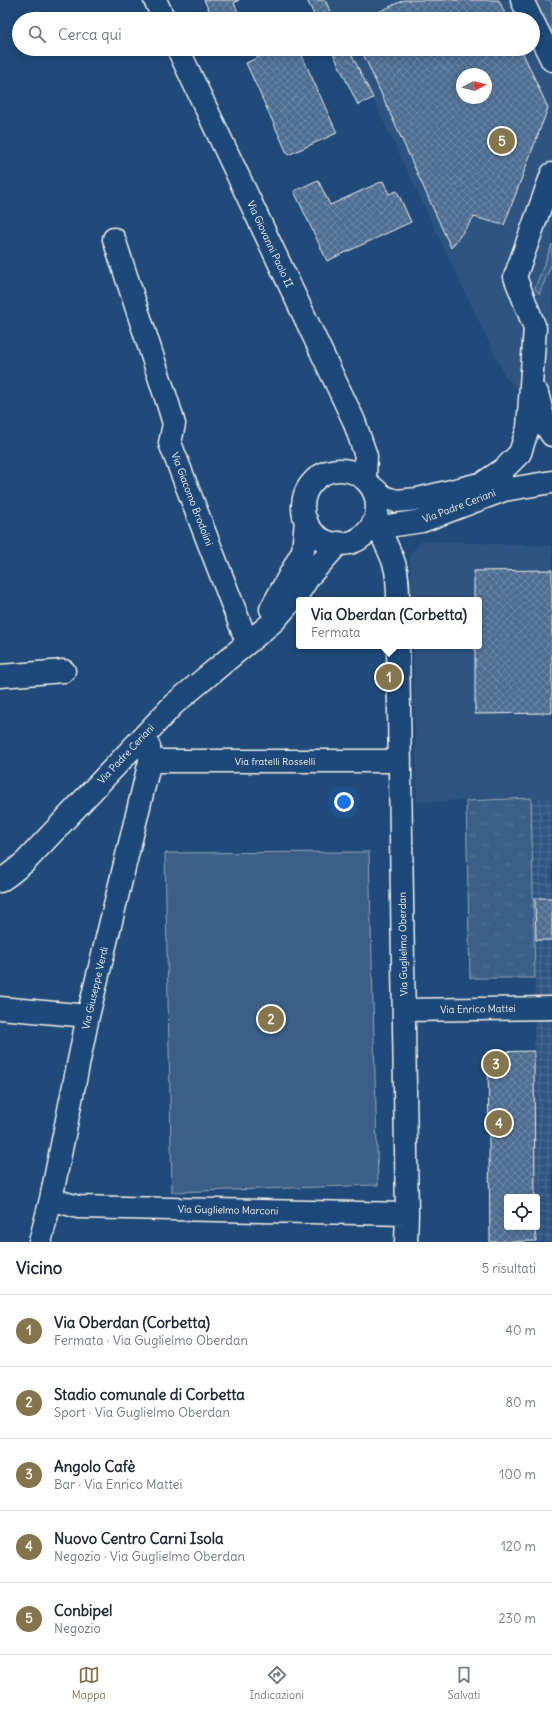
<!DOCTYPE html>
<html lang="it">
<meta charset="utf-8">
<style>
body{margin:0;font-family:Delius,sans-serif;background:#f6f6f7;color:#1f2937}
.controls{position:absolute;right:12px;bottom:12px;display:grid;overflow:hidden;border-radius:4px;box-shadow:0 2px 10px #0003}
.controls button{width:36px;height:36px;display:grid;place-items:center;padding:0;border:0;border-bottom:1px solid #e0e1e3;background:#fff;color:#1f2937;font:20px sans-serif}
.compass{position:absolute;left:456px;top:68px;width:36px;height:36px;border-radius:50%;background:#fff;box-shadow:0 2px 10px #0003;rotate:83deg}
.you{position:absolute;left:344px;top:802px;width:14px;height:14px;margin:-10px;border:3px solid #fff;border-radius:50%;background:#1a73e8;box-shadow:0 0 0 6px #1a73e833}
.badge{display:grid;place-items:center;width:26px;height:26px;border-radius:50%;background:#84754c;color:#fff;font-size:13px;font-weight:700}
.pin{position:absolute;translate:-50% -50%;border:2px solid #fff;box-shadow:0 1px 4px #0006}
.popup{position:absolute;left:296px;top:597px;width:186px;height:52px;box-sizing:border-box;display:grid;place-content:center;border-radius:4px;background:#fff;filter:drop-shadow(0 1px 3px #0005);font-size:13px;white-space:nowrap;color:#747a83}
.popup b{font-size:15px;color:#1f2937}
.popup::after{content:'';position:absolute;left:50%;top:100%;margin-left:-8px;border:8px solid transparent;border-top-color:#fff}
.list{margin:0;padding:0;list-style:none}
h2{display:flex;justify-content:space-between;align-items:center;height:52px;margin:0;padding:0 16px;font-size:17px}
h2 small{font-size:13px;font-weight:400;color:#747a83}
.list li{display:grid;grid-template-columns:26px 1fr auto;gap:12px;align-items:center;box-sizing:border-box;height:72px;padding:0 16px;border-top:1px solid #e0e1e3}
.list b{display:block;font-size:15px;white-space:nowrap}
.list p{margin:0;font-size:13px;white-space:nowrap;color:#747a83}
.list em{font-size:13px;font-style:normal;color:#747a83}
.icon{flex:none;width:22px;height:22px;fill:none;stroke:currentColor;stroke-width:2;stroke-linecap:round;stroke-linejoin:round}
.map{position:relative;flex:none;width:552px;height:1242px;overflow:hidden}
.search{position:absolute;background:#fff;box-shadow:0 2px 10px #0003;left:12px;right:12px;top:12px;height:44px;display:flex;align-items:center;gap:10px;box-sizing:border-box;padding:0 14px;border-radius:22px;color:#747a83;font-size:15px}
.sheet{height:412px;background:#fff}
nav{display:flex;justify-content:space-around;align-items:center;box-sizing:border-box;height:56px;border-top:1px solid #e0e1e3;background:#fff;font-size:11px;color:#747a83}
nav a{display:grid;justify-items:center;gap:2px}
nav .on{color:#84754c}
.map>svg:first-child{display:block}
.built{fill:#2d5581;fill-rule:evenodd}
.industrial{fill:url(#industrial-grid)}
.grass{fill:url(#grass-tufts);stroke:#97a8b8}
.park{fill:#3a5f88;stroke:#97a8b8}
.building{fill:url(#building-cross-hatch);stroke:#f4f1e8;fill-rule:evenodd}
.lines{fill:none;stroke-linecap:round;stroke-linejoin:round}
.minor-casing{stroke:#f4f1e8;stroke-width:25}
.minor{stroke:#1f4a7a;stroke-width:22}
.labels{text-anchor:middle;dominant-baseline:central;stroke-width:4;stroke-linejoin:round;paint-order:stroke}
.street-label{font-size:10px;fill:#f4f1e8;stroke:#1f4a7a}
</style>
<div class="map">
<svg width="552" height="1242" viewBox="0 0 552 1242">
<defs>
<pattern id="industrial-grid" width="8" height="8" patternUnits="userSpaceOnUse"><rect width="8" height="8" fill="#2d5581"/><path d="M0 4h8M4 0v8" fill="none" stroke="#4c6e93"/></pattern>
<pattern id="grass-tufts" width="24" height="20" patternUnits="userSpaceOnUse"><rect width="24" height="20" fill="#3a5f88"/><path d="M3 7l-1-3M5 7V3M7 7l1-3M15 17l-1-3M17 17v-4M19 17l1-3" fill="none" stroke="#577699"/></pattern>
<pattern id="building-cross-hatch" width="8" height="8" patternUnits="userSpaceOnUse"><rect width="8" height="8" fill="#4d6e92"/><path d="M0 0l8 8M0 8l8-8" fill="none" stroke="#708aa6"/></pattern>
</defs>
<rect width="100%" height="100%" fill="#1f4a7a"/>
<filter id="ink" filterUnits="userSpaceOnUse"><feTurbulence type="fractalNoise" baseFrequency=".025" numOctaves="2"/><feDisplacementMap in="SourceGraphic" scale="8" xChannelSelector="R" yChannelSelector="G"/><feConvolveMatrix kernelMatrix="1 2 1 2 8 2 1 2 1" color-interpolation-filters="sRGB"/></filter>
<g filter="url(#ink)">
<path class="built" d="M325 0H516L526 19H334Z
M533 31 552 67V421L506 378 349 49H533ZM462 74H486V98H462Z
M422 541 552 546V798H531L417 802 413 646H479V600H411L410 554Z"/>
<path class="industrial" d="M531 798H552V1242H534L536 1241 535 1227H537V1197H535L534 1051 535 978Z"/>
<path class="grass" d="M533 0H550L552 3V37Z
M552 244V263L539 294 535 288Z
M531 798 535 978H470L466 801Z"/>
<path class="park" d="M369 852 378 1185 172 1192 165 853Z"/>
<path class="building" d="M204 0H239L234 3 241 19H213Z
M307 0H325L334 19H316Z
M404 0H499L507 19H364Z
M276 49H299L337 133 288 155 246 63Z
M331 49H349L373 98 358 105Z
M361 49H521L548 108 504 225 474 217 451 248ZM462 74H486V98H462Z
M318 180 330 205 383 181 389 194 397 191 411 222 327 261 294 191Z
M552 570V713L475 714V646H479V600H474V571Z
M535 898H552V940H536Z
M534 1051 535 1197H507V1227H535L536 1241 490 1242 488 1052Z"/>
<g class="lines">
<defs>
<path id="minor" d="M155 0 164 19
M522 0 531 19
M533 22 552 60
M178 49 354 421 366 456 365 479
M114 239 169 407 174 424 170 443 247 642
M537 393 545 425 552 435
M303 507a37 37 0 1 1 74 0a37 37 0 1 1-74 0Z
M486 481 504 469 520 453 528 428 535 328 515 277 552 174
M371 486 384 497 396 501 418 499 501 479
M376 516C379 533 388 546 394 563 398 575 398 588 398 600
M367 532 382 527 422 521 504 490 552 482
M271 609 303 551 306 520
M398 646 407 1214 406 1242
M0 676 64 671
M150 761H400
M0 881 10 874 25 862 174 704 274 621 299 592 310 575 339 543
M0 1008 88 1016
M404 1010 552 1008
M51 1199 78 1207 407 1214
M40 1242 51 1199 88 1016 150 761 149 747 143 737"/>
</defs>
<use href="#minor" class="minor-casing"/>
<use href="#minor" class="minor"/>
</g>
</g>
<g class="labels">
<g class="street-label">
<text transform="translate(270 244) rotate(65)">Via Giovanni Paolo II</text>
<text transform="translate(192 499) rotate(69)">Via Giacomo Brodolini</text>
<text transform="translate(459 506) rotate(-21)">Via Padre Ceriani</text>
<text transform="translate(126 754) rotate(-47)">Via Padre Ceriani</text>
<text x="275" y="761">Via fratelli Rosselli</text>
<text transform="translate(403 944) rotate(-91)">Via Guglielmo Oberdan</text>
<text transform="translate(95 988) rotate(-77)">Via Giuseppe Verdi</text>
<text transform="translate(478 1009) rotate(-1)">Via Enrico Mattei</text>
<text transform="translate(228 1210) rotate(1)">Via Guglielmo Marconi</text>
</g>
</g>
</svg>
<div class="controls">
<button><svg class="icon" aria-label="locate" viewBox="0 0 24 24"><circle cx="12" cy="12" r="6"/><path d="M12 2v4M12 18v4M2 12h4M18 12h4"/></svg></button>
</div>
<svg class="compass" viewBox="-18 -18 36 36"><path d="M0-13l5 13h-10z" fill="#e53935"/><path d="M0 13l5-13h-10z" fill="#747a83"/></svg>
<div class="you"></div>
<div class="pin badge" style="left:389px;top:677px">1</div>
<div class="popup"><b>Via Oberdan (Corbetta)</b>Fermata</div>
<div class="pin badge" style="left:271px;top:1019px">2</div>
<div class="pin badge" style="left:496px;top:1064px">3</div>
<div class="pin badge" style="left:499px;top:1123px">4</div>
<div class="pin badge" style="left:502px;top:141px">5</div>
<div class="search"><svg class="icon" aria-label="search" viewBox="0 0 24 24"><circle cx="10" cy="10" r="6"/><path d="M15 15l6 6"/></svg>Cerca qui</div>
</div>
<section class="sheet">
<h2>Vicino<small>5 risultati</small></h2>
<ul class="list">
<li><span class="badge">1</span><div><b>Via Oberdan (Corbetta)</b><p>Fermata · Via Guglielmo Oberdan</p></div><em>40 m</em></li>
<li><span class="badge">2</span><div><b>Stadio comunale di Corbetta</b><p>Sport · Via Guglielmo Oberdan</p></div><em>80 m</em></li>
<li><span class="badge">3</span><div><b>Angolo Cafè</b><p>Bar · Via Enrico Mattei</p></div><em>100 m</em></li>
<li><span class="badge">4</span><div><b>Nuovo Centro Carni Isola</b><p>Negozio · Via Guglielmo Oberdan</p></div><em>120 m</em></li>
<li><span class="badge">5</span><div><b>Conbipel</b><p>Negozio</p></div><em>230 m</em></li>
</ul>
</section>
<nav>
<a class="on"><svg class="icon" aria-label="map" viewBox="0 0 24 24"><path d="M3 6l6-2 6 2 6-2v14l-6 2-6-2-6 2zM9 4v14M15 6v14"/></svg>Mappa</a>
<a><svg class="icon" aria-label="directions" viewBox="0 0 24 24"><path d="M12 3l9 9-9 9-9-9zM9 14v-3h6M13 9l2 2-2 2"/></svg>Indicazioni</a>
<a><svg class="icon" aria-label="saved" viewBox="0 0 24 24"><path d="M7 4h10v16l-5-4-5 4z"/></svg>Salvati</a>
</nav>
